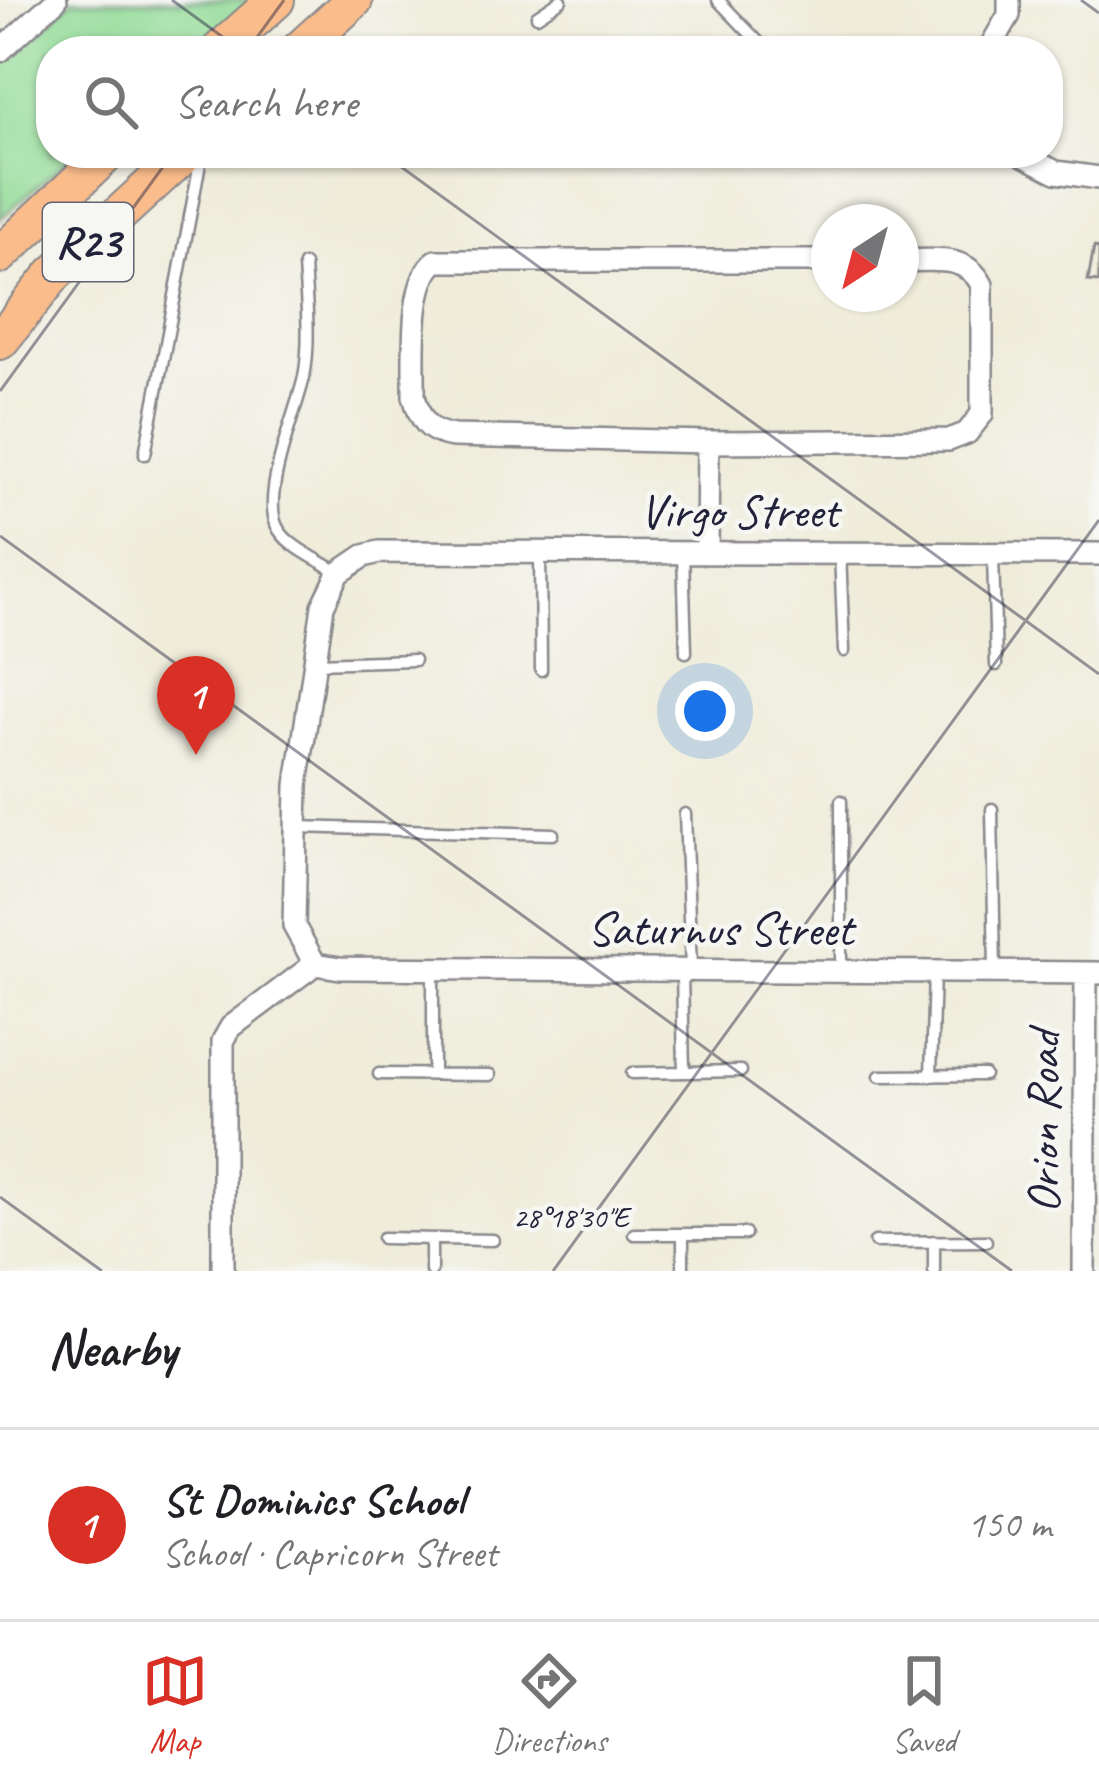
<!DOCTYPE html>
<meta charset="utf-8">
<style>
body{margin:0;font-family:Caveat,sans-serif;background:#f2f2f2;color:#202124}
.compass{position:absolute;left:811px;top:204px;width:108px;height:108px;border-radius:50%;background:#fff;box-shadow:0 3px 9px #0004;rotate:216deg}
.you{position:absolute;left:705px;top:711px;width:42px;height:42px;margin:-30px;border:9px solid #fff;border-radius:50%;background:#1a73e8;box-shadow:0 0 0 18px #1a73e833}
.badge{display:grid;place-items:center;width:78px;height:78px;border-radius:50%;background:#d93025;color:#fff;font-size:39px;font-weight:700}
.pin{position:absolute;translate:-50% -99px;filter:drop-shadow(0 3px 6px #0008)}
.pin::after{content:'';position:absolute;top:63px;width:42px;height:36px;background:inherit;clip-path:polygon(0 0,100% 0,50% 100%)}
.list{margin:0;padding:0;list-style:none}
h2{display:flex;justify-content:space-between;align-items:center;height:156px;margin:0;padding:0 48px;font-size:51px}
h2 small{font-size:39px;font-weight:400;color:#757577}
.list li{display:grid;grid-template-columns:78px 1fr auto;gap:36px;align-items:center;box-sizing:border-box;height:192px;padding:0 48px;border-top:3px solid #e0e0e0}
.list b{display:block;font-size:45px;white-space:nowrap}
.list p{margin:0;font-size:39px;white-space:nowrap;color:#757577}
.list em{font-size:39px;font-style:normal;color:#757577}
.icon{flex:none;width:66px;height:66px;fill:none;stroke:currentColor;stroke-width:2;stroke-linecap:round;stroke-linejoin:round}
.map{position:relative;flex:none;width:1099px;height:1271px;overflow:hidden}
.search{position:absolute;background:#fff;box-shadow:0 3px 9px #0004;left:36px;right:36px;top:36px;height:132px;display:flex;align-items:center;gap:30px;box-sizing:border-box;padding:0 42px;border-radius:48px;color:#757577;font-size:45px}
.sheet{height:348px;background:#fff}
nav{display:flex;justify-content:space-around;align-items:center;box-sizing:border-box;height:168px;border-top:3px solid #e0e0e0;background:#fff;font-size:33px;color:#757577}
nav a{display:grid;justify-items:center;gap:6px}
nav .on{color:#d93025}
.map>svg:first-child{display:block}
.green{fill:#93dc98;stroke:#5a7f6a;stroke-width:3}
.building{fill:#eaa66d}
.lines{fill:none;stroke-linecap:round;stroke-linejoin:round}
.lane-casing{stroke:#88878a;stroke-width:15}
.street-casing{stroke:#88878a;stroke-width:26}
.primary-casing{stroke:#88878a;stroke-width:40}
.lane{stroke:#fff;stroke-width:10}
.street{stroke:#fff;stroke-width:21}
.primary{stroke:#fabc8b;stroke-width:36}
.ticks{fill:none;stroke:#22223b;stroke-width:3;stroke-opacity:0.45}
.labels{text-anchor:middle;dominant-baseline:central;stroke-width:9;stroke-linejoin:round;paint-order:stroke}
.shield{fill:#f6f6f2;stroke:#626272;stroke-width:3}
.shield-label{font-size:45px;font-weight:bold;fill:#22223b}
.street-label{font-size:48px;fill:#22223b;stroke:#f6f6f2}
.ticks-label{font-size:30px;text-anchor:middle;fill:#22223b;stroke:#f6f6f2;stroke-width:9;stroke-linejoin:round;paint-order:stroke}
</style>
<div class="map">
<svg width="1099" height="1271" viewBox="0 0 1099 1271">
<rect width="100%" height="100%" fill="#f6f6f2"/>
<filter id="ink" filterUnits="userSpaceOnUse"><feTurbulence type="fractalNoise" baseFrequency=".00833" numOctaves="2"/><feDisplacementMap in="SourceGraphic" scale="24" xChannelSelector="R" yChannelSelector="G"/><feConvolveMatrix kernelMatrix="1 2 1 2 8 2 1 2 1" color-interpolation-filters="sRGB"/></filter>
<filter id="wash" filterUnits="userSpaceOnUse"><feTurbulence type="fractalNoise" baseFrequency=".004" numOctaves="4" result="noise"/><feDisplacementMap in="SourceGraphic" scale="48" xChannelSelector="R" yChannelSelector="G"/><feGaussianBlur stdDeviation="2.7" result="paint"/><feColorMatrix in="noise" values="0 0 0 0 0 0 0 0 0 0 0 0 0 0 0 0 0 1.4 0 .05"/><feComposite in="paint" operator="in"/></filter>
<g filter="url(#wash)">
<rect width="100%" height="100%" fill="#efecda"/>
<path class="green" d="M72 0H253L194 51H51V153H76L0 219V65Z"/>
<g id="blocks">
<path class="building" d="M1094 247 1099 248V282L1088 281Z"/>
</g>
</g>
<g filter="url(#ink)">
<use href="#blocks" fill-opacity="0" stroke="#88878a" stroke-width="3"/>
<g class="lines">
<defs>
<path id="lane" d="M718 0 767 51
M537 16 561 0
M304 265C306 301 311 341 304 377 297 411 258 499 279 530 290 548 322 561 339 573
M145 454 202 153
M540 552 541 670
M840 552 844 651
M683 553 686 652
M993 554 996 665
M315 663 414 660
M992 809 995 971
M685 814 691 970
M296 827 553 834
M682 970 684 1072
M841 971V801
M433 1073V970
M632 1073 741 1071
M379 1074 490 1075
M880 1076 984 1075
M931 1076 934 972
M634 1234H745
M383 1238 493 1240
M431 1239V1271
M875 1242 986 1241
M683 1271V1234
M934 1271V1241"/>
<path id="street" d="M0 51 56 0
M988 51 1009 15V0
M1019 153 1056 172 1099 178
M829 261H436C408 282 415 361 414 396 420 420 428 433 454 436L708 442 949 440 967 433 982 414V285C966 253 931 261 901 261
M707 553 708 442
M1099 554 379 552 364 556 339 573 323 606 297 785 294 926 315 964 340 968 1099 973
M223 1271V1041L231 1027 315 964
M1084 1271 1086 973"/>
<path id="primary" d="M219 51 276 0
M298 51 354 0
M0 255 108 153
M0 341 54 274 186 153"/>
</defs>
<use href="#lane" class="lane-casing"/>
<use href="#street" class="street-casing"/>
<use href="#primary" class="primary-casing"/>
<use href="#lane" class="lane"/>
<use href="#street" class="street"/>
<use href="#primary" class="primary"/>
</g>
</g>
<path class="ticks" d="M172 0 242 51M1081 0 1099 13M247 51 284 0M382 153 1099 674M0 391 173 153M0 536 1012 1271M0 1197 102 1271M553 1271 1099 520"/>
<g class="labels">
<rect class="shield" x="43" y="203" width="90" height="78" rx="9"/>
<g class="shield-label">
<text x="88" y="242">R23</text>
</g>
<g class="street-label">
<text x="739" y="511">Virgo Street</text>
<text x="720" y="929">Saturnus Street</text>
<text transform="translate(1043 1122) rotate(-90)">Orion Road</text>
</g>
</g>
<g class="ticks-label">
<text x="571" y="1227">28°18'30"E</text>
</g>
</svg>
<svg class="compass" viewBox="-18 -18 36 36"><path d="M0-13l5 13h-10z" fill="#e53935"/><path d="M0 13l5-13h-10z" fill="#757577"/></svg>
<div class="you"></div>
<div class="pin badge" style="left:196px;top:755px">1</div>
<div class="search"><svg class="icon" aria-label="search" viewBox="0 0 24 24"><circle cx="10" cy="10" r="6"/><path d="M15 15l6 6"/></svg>Search here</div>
</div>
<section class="sheet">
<h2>Nearby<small></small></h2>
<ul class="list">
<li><span class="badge">1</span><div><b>St Dominics School</b><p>School · Capricorn Street</p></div><em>150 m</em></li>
</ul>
</section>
<nav>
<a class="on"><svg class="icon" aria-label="map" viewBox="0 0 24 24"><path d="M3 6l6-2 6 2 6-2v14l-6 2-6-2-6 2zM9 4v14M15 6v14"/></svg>Map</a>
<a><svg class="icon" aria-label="directions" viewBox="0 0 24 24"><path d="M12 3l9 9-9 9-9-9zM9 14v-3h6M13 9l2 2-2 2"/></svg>Directions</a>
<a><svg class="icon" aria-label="saved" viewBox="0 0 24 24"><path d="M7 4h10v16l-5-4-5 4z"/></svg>Saved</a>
</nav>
